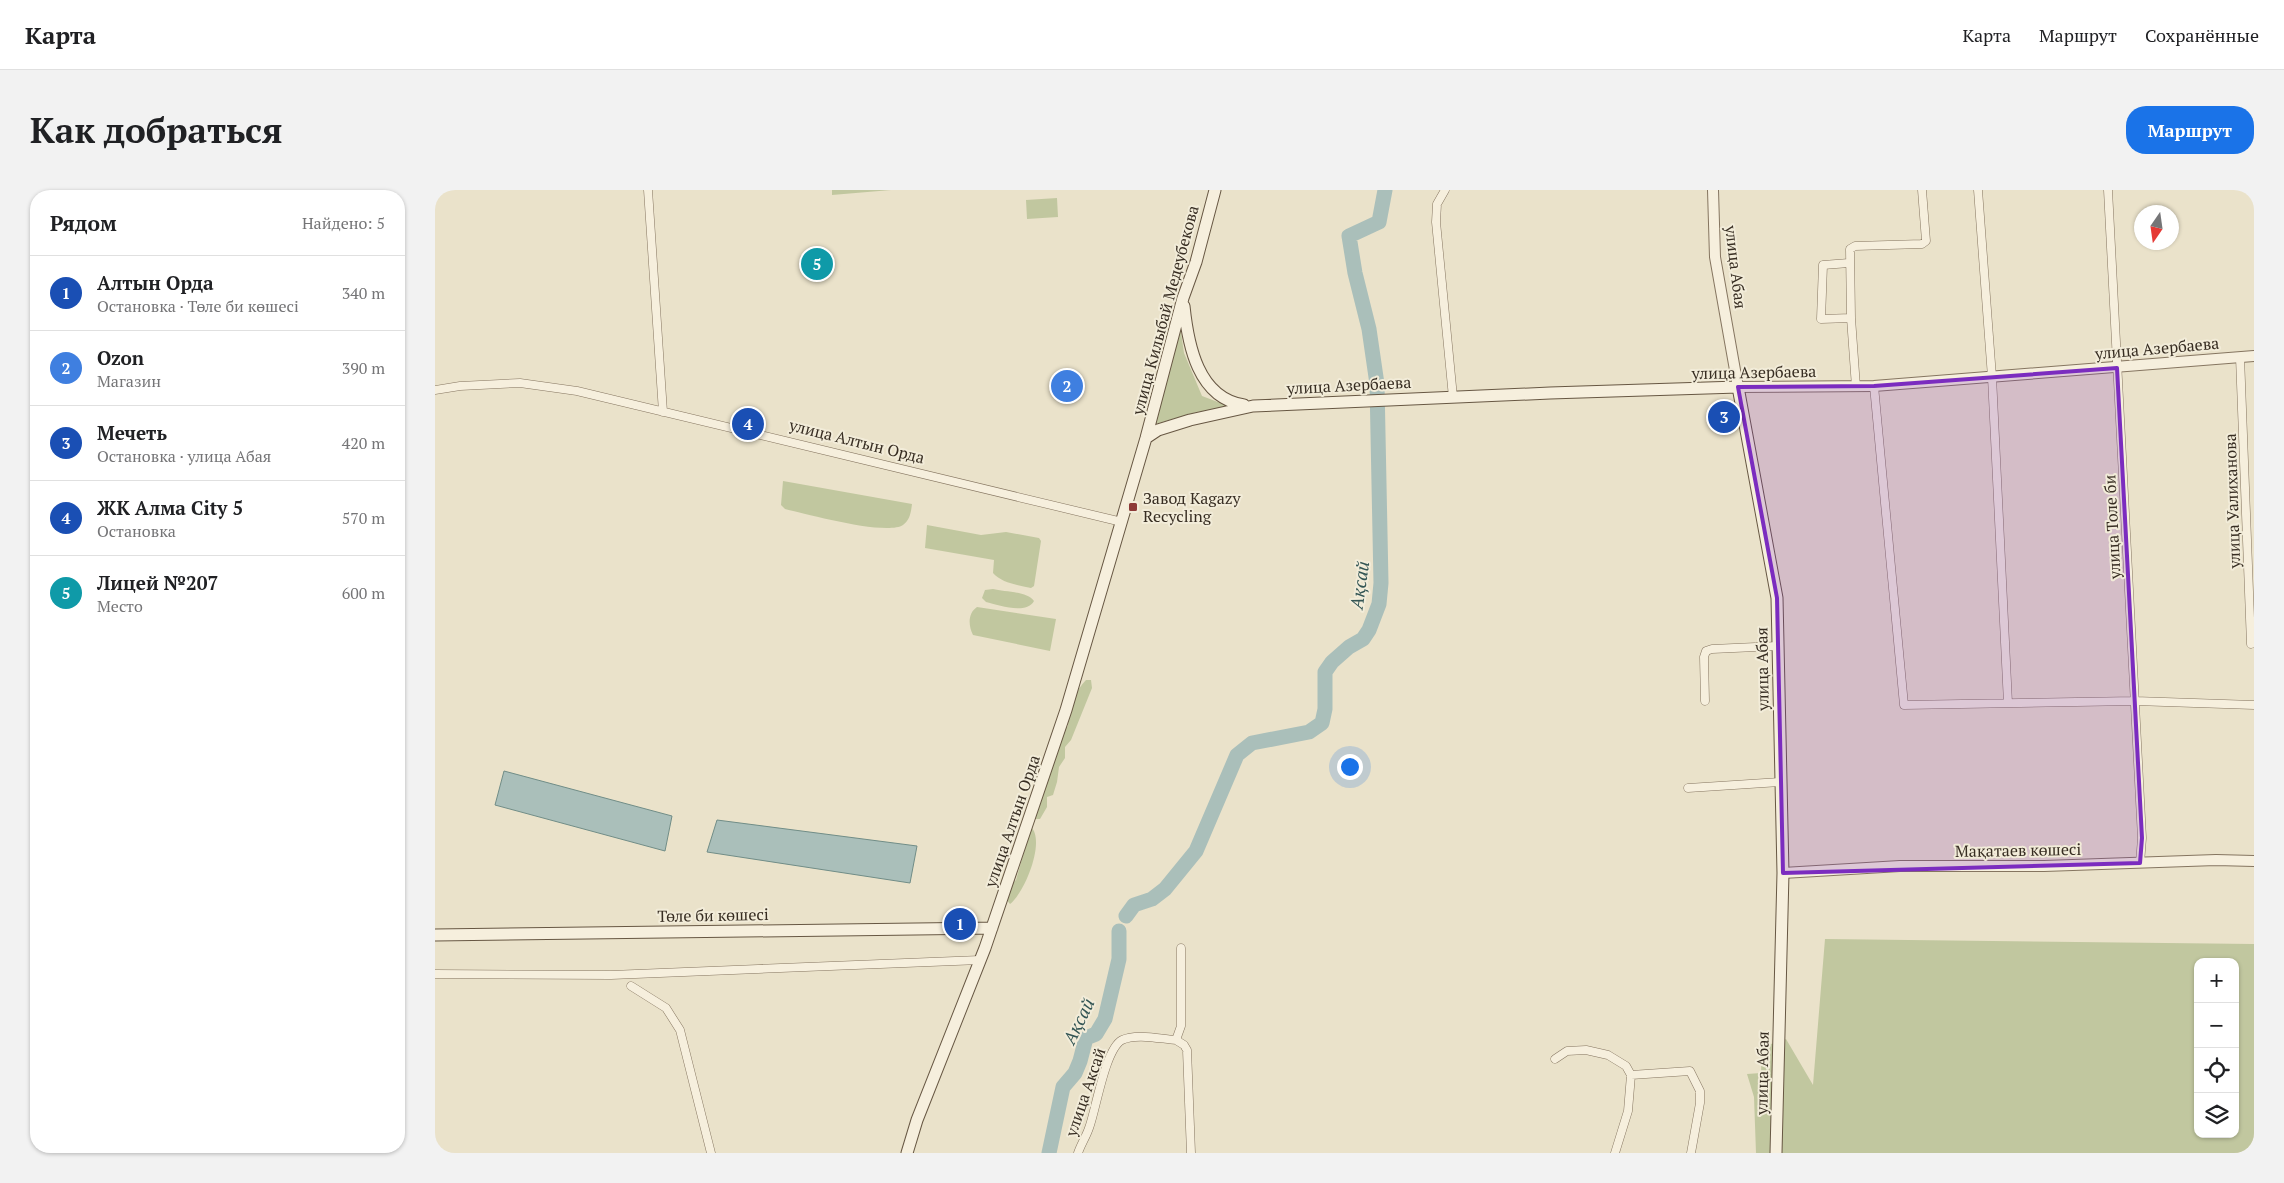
<!DOCTYPE html>
<html lang="ru">
<meta charset="utf-8">
<style>
body{margin:0;font-family:"PT Serif",serif;background:#f2f2f2;color:#202124}
.controls{position:absolute;right:15px;bottom:15px;display:grid;overflow:hidden;border-radius:10px;box-shadow:0 1px 4px #0004}
.controls button{width:45px;height:45px;display:grid;place-items:center;padding:0;border:0;border-bottom:1px solid #e0e0e0;background:#fff;color:#202124;font:25px sans-serif}
.compass{position:absolute;left:1699px;top:15px;width:45px;height:45px;border-radius:50%;background:#fff;box-shadow:0 1px 4px #0004;rotate:193deg}
.you{position:absolute;left:914px;top:576px;width:18px;height:18px;margin:-12px;border:4px solid #fff;border-radius:50%;background:#1a73e8;box-shadow:0 0 0 8px #1a73e833}
.badge{display:grid;place-items:center;width:32px;height:32px;border-radius:50%;background:#1a73e8;color:#fff;font-size:16px;font-weight:700}
.pin{position:absolute;translate:-50% -50%;border:2px solid #fff;box-shadow:0 1px 5px #0006}
.list{margin:0;padding:0;list-style:none}
h2{display:flex;justify-content:space-between;align-items:center;height:65px;margin:0;padding:0 20px;font-size:21px}
h2 small{font-size:16px;font-weight:400;color:#757577}
.list li{display:grid;grid-template-columns:32px 1fr auto;gap:15px;align-items:center;box-sizing:border-box;height:75px;padding:0 20px;border-top:1px solid #e0e0e0}
.list b{display:block;font-size:19px;white-space:nowrap}
.list p{margin:0;font-size:16px;white-space:nowrap;color:#757577}
.list em{font-size:16px;font-style:normal;color:#757577}
.icon{flex:none;width:28px;height:28px;fill:none;stroke:currentColor;stroke-width:2;stroke-linecap:round;stroke-linejoin:round}
.map{position:relative;flex:none;width:1819px;height:963px;overflow:hidden;border-radius:20px}
header{display:flex;align-items:center;gap:30px;box-sizing:border-box;height:70px;padding:0 25px;background:#fff;border-bottom:1px solid #e0e0e0}
header strong{font-size:24px}
nav{display:flex;gap:28px;margin-inline-start:auto;font-size:18px}
.intro{display:flex;align-items:center;justify-content:space-between;box-sizing:border-box;height:120px;padding:0 30px}
h1{margin:0;font-size:35px}
.button{padding:12px 22px;border-radius:20px;background:#1a73e8;color:#fff;font-size:18px;font-weight:700}
main{display:flex;gap:30px;padding:0 30px}
aside{flex:1;background:#fff;border-radius:20px;box-shadow:0 1px 4px #0004}
.map>svg:first-child{display:block}
.green{fill:#c1c79f;fill-rule:evenodd}
.water{fill:#aabfba;stroke:#718d87}
.lines{fill:none;stroke-linecap:round;stroke-linejoin:round}
.river{stroke:#aabfba;stroke-width:15}
.minor-casing{stroke:#857560;stroke-width:9}
.tertiary-casing{stroke:#857560;stroke-width:12}
.secondary-casing{stroke:#675743;stroke-width:13}
.minor{stroke:#f6efdd;stroke-width:8}
.tertiary{stroke:#f6efdd;stroke-width:10}
.secondary{stroke:#f6efdd;stroke-width:11}
.marked{fill:#7b2cbf;fill-opacity:0.2;stroke:#7b2cbf;stroke-width:4;stroke-linejoin:round}
.poi-dot{fill:#8d3a37;stroke:#f2ecd9;stroke-width:2}
.labels{text-anchor:middle;dominant-baseline:central;stroke-width:4;stroke-linejoin:round;paint-order:stroke}
.street-label{font-size:16px;fill:#372d22;stroke:#f2ecd9}
.poi-label{font-size:16px;fill:#372d22;stroke:#f2ecd9;text-anchor:start}
.water-label{font-size:18px;font-style:italic;fill:#335554;stroke:#f2ecd9}
</style>
<header>
<strong>Карта</strong>
<nav><a>Карта</a><a>Маршрут</a><a>Сохранённые</a></nav>
</header>
<div class="intro"><h1>Как добраться</h1><a class="button">Маршрут</a></div>
<main>
<aside>
<h2>Рядом<small>Найдено: 5</small></h2>
<ul class="list">
<li><span class="badge" style="background:#1a4fb4">1</span><div><b>Алтын Орда</b><p>Остановка · Төле би көшесі</p></div><em>340 m</em></li>
<li><span class="badge" style="background:#3f7fe0">2</span><div><b>Ozon</b><p>Магазин</p></div><em>390 m</em></li>
<li><span class="badge" style="background:#1a4fb4">3</span><div><b>Мечеть</b><p>Остановка · улица Абая</p></div><em>420 m</em></li>
<li><span class="badge" style="background:#1a4fb4">4</span><div><b>ЖК Алма City 5</b><p>Остановка</p></div><em>570 m</em></li>
<li><span class="badge" style="background:#0f9aa8">5</span><div><b>Лицей №207</b><p>Место</p></div><em>600 m</em></li>
</ul>
</aside>
<div class="map">
<svg width="1819" height="963" viewBox="0 0 1819 963">
<rect width="100%" height="100%" fill="#eae2ca"/>
<path class="green" d="M397 0H456L397 5Z
M622 8 623 27 592 29 591 10Z
M745 136 749 163 767 206 796 217 762 222 720 234Z
M348 291 477 314C476 322 475 330 468 335 451 346 372 324 350 319L346 315Z
M492 335 546 345 571 342 604 348 606 351 599 396 596 398C582 395 567 393 558 383L559 370 490 358Z
M558 399C569 402 592 401 599 411 591 425 563 415 551 412L547 408 550 400Z
M542 417 621 429 615 461 538 445C533 435 533 423 542 417Z
M651 490H656L657 498 636 550 630 557V568L624 577 622 592 618 605 612 607V617L605 629H600L599 626 625 556 628 540 633 536C633 520 640 501 651 490Z
M596 637C611 651 589 704 575 714L571 709 575 695 581 690Z
M1390 749 1819 754V963H1321L1319 907 1312 884 1326 883 1327 855 1343 853 1351 849 1378 895ZM1763 772H1800V944H1763Z"/>
<path class="water" d="M69 581 237 626 230 661 60 615Z
M282 630 482 656 475 693 272 662Z"/>
<g class="lines">
<path class="river" d="M691 726 699 715 717 709 730 699 761 661 802 565 817 553 874 542 887 533 890 519V482L897 472 914 457 928 449 934 440 944 414 946 393 942 194 934 139 920 83 914 46 944 32 950 0
M614 963 628 897 640 883 645 871 651 848 661 844 670 829 684 769V741"/>
<defs>
<path id="minor" d="M213 0 228 222
M1010 0 1002 14 1001 32 1018 207
M1543 0 1557 187 1573 513
M1673 0 1707 648 1705 673
M1414 73 1388 75 1386 129 1416 128 1415 59 1420 56 1487 54 1491 51 1487 0
M1416 128 1421 197
M1805 167 1816 454
M1439 196 1469 515 1700 511 1819 515
M0 200 25 196 85 193 142 201 687 332
M1270 511 1269 467 1271 461 1277 459 1343 456
M1253 598 1346 592
M0 784 176 785 545 770
M196 796 231 818 245 840 276 963
M741 850 749 855 752 860 756 963
M1120 869 1132 861 1151 860 1173 865 1191 876 1196 885 1193 921 1180 963
M1196 885 1255 881 1265 901V913L1256 963
M643 963C646 954 651 947 654 938 661 920 670 859 687 850 701 843 726 849 741 850L746 836V758"/>
<path id="tertiary" d="M1278 0 1280 67 1303 197 1439 196 1819 166
M1348 683 1465 676H1609L1781 670 1819 671"/>
<path id="secondary" d="M749 116C753 155 763 208 809 215
M711 248 723 240 755 230 818 216 1115 203 1303 197 1342 408 1348 683 1341 963
M0 745 557 738
M472 963 482 930 550 758 631 520 711 248 748 108 761 72 780 0"/>
</defs>
<use href="#minor" class="minor-casing"/>
<use href="#tertiary" class="tertiary-casing"/>
<use href="#secondary" class="secondary-casing"/>
<use href="#minor" class="minor"/>
<use href="#tertiary" class="tertiary"/>
<use href="#secondary" class="secondary"/>
</g>
<path class="marked" d="M1682 178 1707 648 1705 673 1348 683 1342 408 1303 197 1439 196Z"/>
<rect class="poi-dot" x="693" y="312" width="10" height="10" rx="2.5"/>
<g class="labels">
<g class="street-label">
<text transform="translate(1301 77) rotate(83)">улица Абая</text>
<text transform="translate(730 120) rotate(-75)">улица Килыбай Медеубекова</text>
<text transform="translate(1722 158) rotate(-5)">улица Азербаева</text>
<text transform="translate(1319 182) rotate(-1)">улица Азербаева</text>
<text transform="translate(914 195) rotate(-3)">улица Азербаева</text>
<text transform="translate(422 251) rotate(14)">улица Алтын Орда</text>
<text transform="translate(1797 311) rotate(-92)">улица Уалиханова</text>
<text transform="translate(1677 337) rotate(-93)">улица Толе би</text>
<text transform="translate(1327 479) rotate(-91)">улица Абая</text>
<text transform="translate(577 631) rotate(-71)">улица Алтын Орда</text>
<text transform="translate(1583 660) rotate(-1)">Мақатаев көшесі</text>
<text transform="translate(278 725) rotate(-1)">Төле би көшесі</text>
<text transform="translate(1327 883) rotate(-89)">улица Абая</text>
<text transform="translate(650 902) rotate(-71)">улица Аксай</text>
</g>
<g class="poi-label">
<text x="708" y="308">Завод Kagazy<tspan x="708" dy="18">Recycling</tspan></text>
</g>
<g class="water-label">
<text transform="translate(924 395) rotate(-82)">Ақсай</text>
<text transform="translate(643 831) rotate(-64)">Ақсай</text>
</g>
</g>
</svg>
<div class="controls">
<button>+</button>
<button>−</button>
<button><svg class="icon" aria-label="locate" viewBox="0 0 24 24"><circle cx="12" cy="12" r="6"/><path d="M12 2v4M12 18v4M2 12h4M18 12h4"/></svg></button>
<button><svg class="icon" aria-label="layers" viewBox="0 0 24 24"><path d="M12 4l9 5-9 5-9-5zM3 14l9 5 9-5"/></svg></button>
</div>
<svg class="compass" viewBox="-18 -18 36 36"><path d="M0-13l5 13h-10z" fill="#e53935"/><path d="M0 13l5-13h-10z" fill="#757577"/></svg>
<div class="you"></div>
<div class="pin badge" style="left:525px;top:734px;background:#1a4fb4">1</div>
<div class="pin badge" style="left:632px;top:196px;background:#3f7fe0">2</div>
<div class="pin badge" style="left:1289px;top:227px;background:#1a4fb4">3</div>
<div class="pin badge" style="left:313px;top:234px;background:#1a4fb4">4</div>
<div class="pin badge" style="left:382px;top:74px;background:#0f9aa8">5</div>
</div>
</main>
